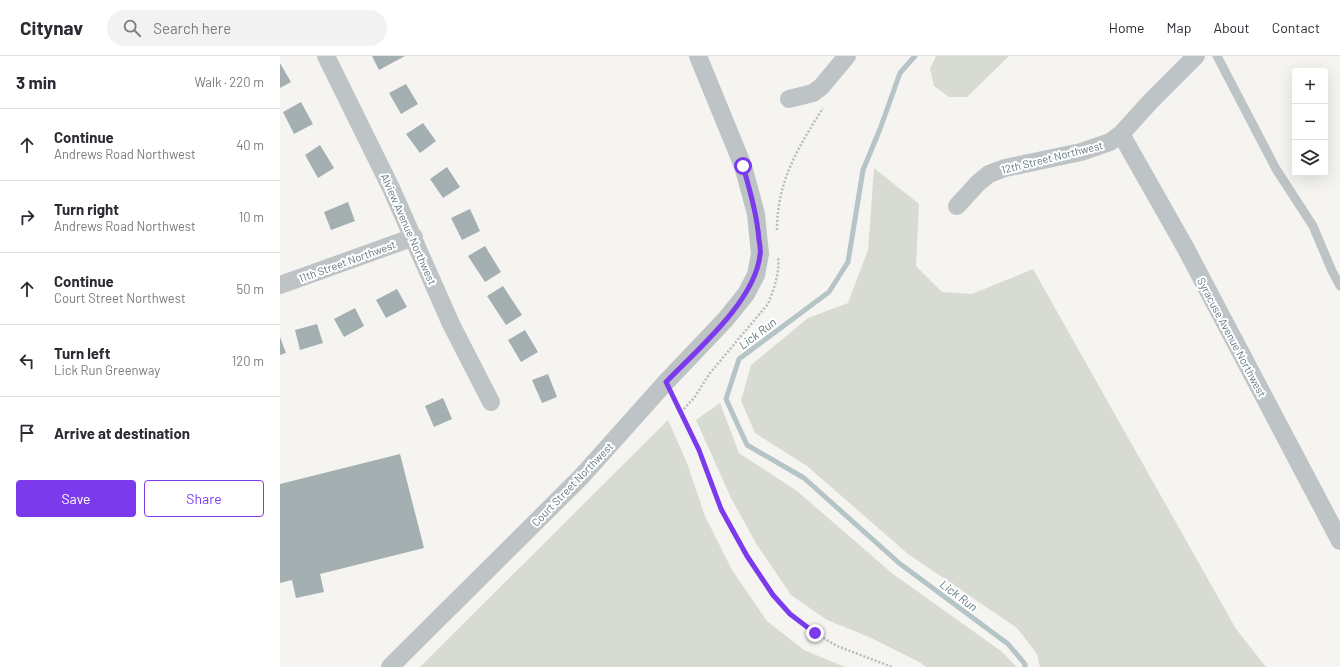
<!DOCTYPE html>
<meta charset="utf-8">
<style>
body{margin:0;font-family:Barlow,sans-serif;background:#f2f2f3;color:#2b2b33}
.controls{position:absolute;right:12px;top:12px;display:grid;overflow:hidden;border-radius:4px;box-shadow:0 4px 16px #0002}
.controls button{width:36px;height:36px;display:grid;place-items:center;padding:0;border:0;border-bottom:1px solid #e1e1e2;background:#fff;color:#2b2b33;font:20px sans-serif}
.stop{position:absolute;width:12px;height:12px;margin:-9px;border:3px solid #7c3aed;border-radius:50%;background:#fff}
.stop.end{background:#7c3aed;border-color:#fff;box-shadow:0 1px 4px #0008}
.list{margin:0;padding:0;list-style:none}
h2{display:flex;justify-content:space-between;align-items:center;height:52px;margin:0;padding:0 16px;font-size:17px}
h2 small{font-size:13px;font-weight:400;color:#7c7c81}
.list li{display:grid;grid-template-columns:26px 1fr auto;gap:12px;align-items:center;box-sizing:border-box;height:72px;padding:0 16px;border-top:1px solid #e1e1e2}
.list b{display:block;font-size:15px;white-space:nowrap}
.list p{margin:0;font-size:13px;white-space:nowrap;color:#7c7c81}
.list em{font-size:13px;font-style:normal;color:#7c7c81}
.actions{display:flex;gap:8px;padding:12px 16px}
.actions a{flex:1;padding:9px 0;border:1px solid #7c3aed;border-radius:4px;text-align:center;font-size:14px;color:#7c3aed}
.actions .main{background:#7c3aed;color:#fff}
.icon{flex:none;width:22px;height:22px;fill:none;stroke:currentColor;stroke-width:2;stroke-linecap:round;stroke-linejoin:round}
.map{position:relative;flex:none;width:1060px;height:611px;overflow:hidden}
header{display:flex;align-items:center;gap:24px;box-sizing:border-box;height:56px;padding:0 20px;background:#fff;border-bottom:1px solid #e1e1e2}
header strong{font-size:19px}
nav{display:flex;gap:22px;margin-inline-start:auto;font-size:14px}
.search{width:280px;height:36px;background:#f2f2f3;display:flex;align-items:center;gap:10px;box-sizing:border-box;padding:0 14px;border-radius:22px;color:#7c7c81;font-size:15px}
main{display:flex}
aside{flex:1;background:#fff}
.map>svg:first-child{display:block}
.green{fill:#d7dbd2}
.lines{fill:none;stroke-linecap:round;stroke-linejoin:round}
.stream{stroke:#b5c4c6;stroke-width:5}
.building{fill:#a4afb2}
.path{stroke:#b8bbbd;stroke-width:2.5;stroke-dasharray:2 2;stroke-linecap:butt}
.service{stroke:#bec3c5;stroke-width:9}
.minor{stroke:#bec3c5;stroke-width:18}
.route{stroke:#7c3aed;stroke-width:5}
.labels{text-anchor:middle;dominant-baseline:central;stroke-width:4;stroke-linejoin:round;paint-order:stroke}
.street-label{font-size:11px;fill:#647882;stroke:#fff}
.water-label{font-size:12px;font-style:italic;fill:#5f7a7f;stroke:#fff}
</style>
<header>
<strong>Citynav</strong>
<div class="search"><svg class="icon" aria-label="search" viewBox="0 0 24 24"><circle cx="10" cy="10" r="6"/><path d="M15 15l6 6"/></svg>Search here</div>
<nav><a>Home</a><a>Map</a><a>About</a><a>Contact</a></nav>
</header>
<main>
<aside>
<h2>3 min<small>Walk · 220 m</small></h2>
<ul class="list">
<li><svg class="icon" aria-label="ahead" viewBox="0 0 24 24"><path d="M12 20V5M6 11l6-6 6 6"/></svg><div><b>Continue</b><p>Andrews Road Northwest</p></div><em>40 m</em></li>
<li><svg class="icon" aria-label="right" viewBox="0 0 24 24"><path d="M7 20v-9h11M14 6l5 5-5 5"/></svg><div><b>Turn right</b><p>Andrews Road Northwest</p></div><em>10 m</em></li>
<li><svg class="icon" aria-label="ahead" viewBox="0 0 24 24"><path d="M12 20V5M6 11l6-6 6 6"/></svg><div><b>Continue</b><p>Court Street Northwest</p></div><em>50 m</em></li>
<li><svg class="icon" aria-label="left" viewBox="0 0 24 24"><path d="M17 20v-9H6M10 6l-5 5 5 5"/></svg><div><b>Turn left</b><p>Lick Run Greenway</p></div><em>120 m</em></li>
<li><svg class="icon" aria-label="arrive" viewBox="0 0 24 24"><path d="M6 21V4h12l-3 4 3 4H6"/></svg><div><b>Arrive at destination</b></div></li>
</ul>
<div class="actions"><a class="main">Save</a><a>Share</a></div>
</aside>
<div class="map">
<svg width="1060" height="611" viewBox="0 0 1060 611">
<rect width="100%" height="100%" fill="#f5f4f1"/>
<path class="green" d="M656 0H729L687 41H669L654 30 650 13Z
M594 112 639 148 636 210 662 236 692 238 753 213 956 573 986 611H760L757 598 737 572 628 498 527 410 475 377 461 345 471 309 528 262 568 247 588 194Z
M440 347 459 397 517 435 613 518 721 595 735 609 736 611H646L641 607 589 581 547 564 511 539 477 489 451 442 416 364Z
M388 364 407 407 425 460 452 514 487 565 524 594 565 611H140Z"/>
<g class="lines">
<path class="stream" d="M635 0 620 17 600 73 583 114 568 206 549 236 459 303 446 343 467 389 524 422 619 507 728 588 745 608V611"/>
</g>
<path class="building" d="M92 0H125L99 14Z
M0 7 11 26 0 32Z
M126 28 138 48 121 58 109 37Z
M21 46 33 68 14 78 3 56Z
M143 67 156 85 140 97 126 78Z
M40 89 54 112 38 122 25 99Z
M167 111 180 131 163 142 150 123Z
M68 146 75 165 51 174 44 156Z
M190 153 200 175 182 184 171 162Z
M205 190 221 216 205 226 188 200Z
M223 230 242 259 226 269 207 240Z
M117 233 127 251 106 262 96 244Z
M75 252 84 270 64 281 54 263Z
M37 268 43 287 20 294 15 274Z
M245 274 258 296 241 306 228 284Z
M0 281 6 297 0 299Z
M268 318 277 341 262 347 252 324Z
M163 342 172 363 154 371 145 350Z
M120 398 144 492 40 518 44 536 16 542 12 524 0 527V428Z"/>
<g class="lines">
<path class="path" d="M497 174C497 125 518 92 543 52
M394 342 419 394 441 453 467 500 493 539 510 558 535 577 557 590 612 611
M401 356 414 342 430 317 488 248C494 233 500 217 498 201"/>
<path class="service" d="M937 0 996 113 1033 170 1052 215 1060 230"/>
<path class="minor" d="M46 0 111 132 171 268 211 346
M509 43 533 37 541 31 567 0
M841 78 905 191 1060 485
M677 150 698 127 709 118 725 112 801 96 830 86 841 78 870 46 916 0
M0 229 134 181
M110 611 301 421 386 326 445 264 466 238 476 219 480 198 476 158 463 110 418 0"/>
</g>
<g class="lines">
<path class="route" d="M463 110C470 135 477 159 479 184 480 189 481 194 480 199 475 245 417 294 386 326L419 394 441 453 467 500 493 539 510 558 535 577"/>
</g>
<g class="labels">
<g class="street-label">
<text transform="translate(772 101) rotate(-14)">12th Street Northwest</text>
<text transform="translate(129 173) rotate(66)">Alview Avenue Northwest</text>
<text transform="translate(67 205) rotate(-20)">11th Street Northwest</text>
<text transform="translate(952 281) rotate(62)">Syracuse Avenue Northwest</text>
<text transform="translate(292 428) rotate(-46)">Court Street Northwest</text>
</g>
<g class="water-label">
<text transform="translate(477 277) rotate(-37)">Lick Run</text>
<text transform="translate(679 539) rotate(37)">Lick Run</text>
</g>
</g>
</svg>
<div class="controls">
<button>+</button>
<button>−</button>
<button><svg class="icon" aria-label="layers" viewBox="0 0 24 24"><path d="M12 4l9 5-9 5-9-5zM3 14l9 5 9-5"/></svg></button>
</div>
<div class="stop" style="left:463px;top:110px"></div>
<div class="stop end" style="left:535px;top:577px"></div>
</div>
</main>
